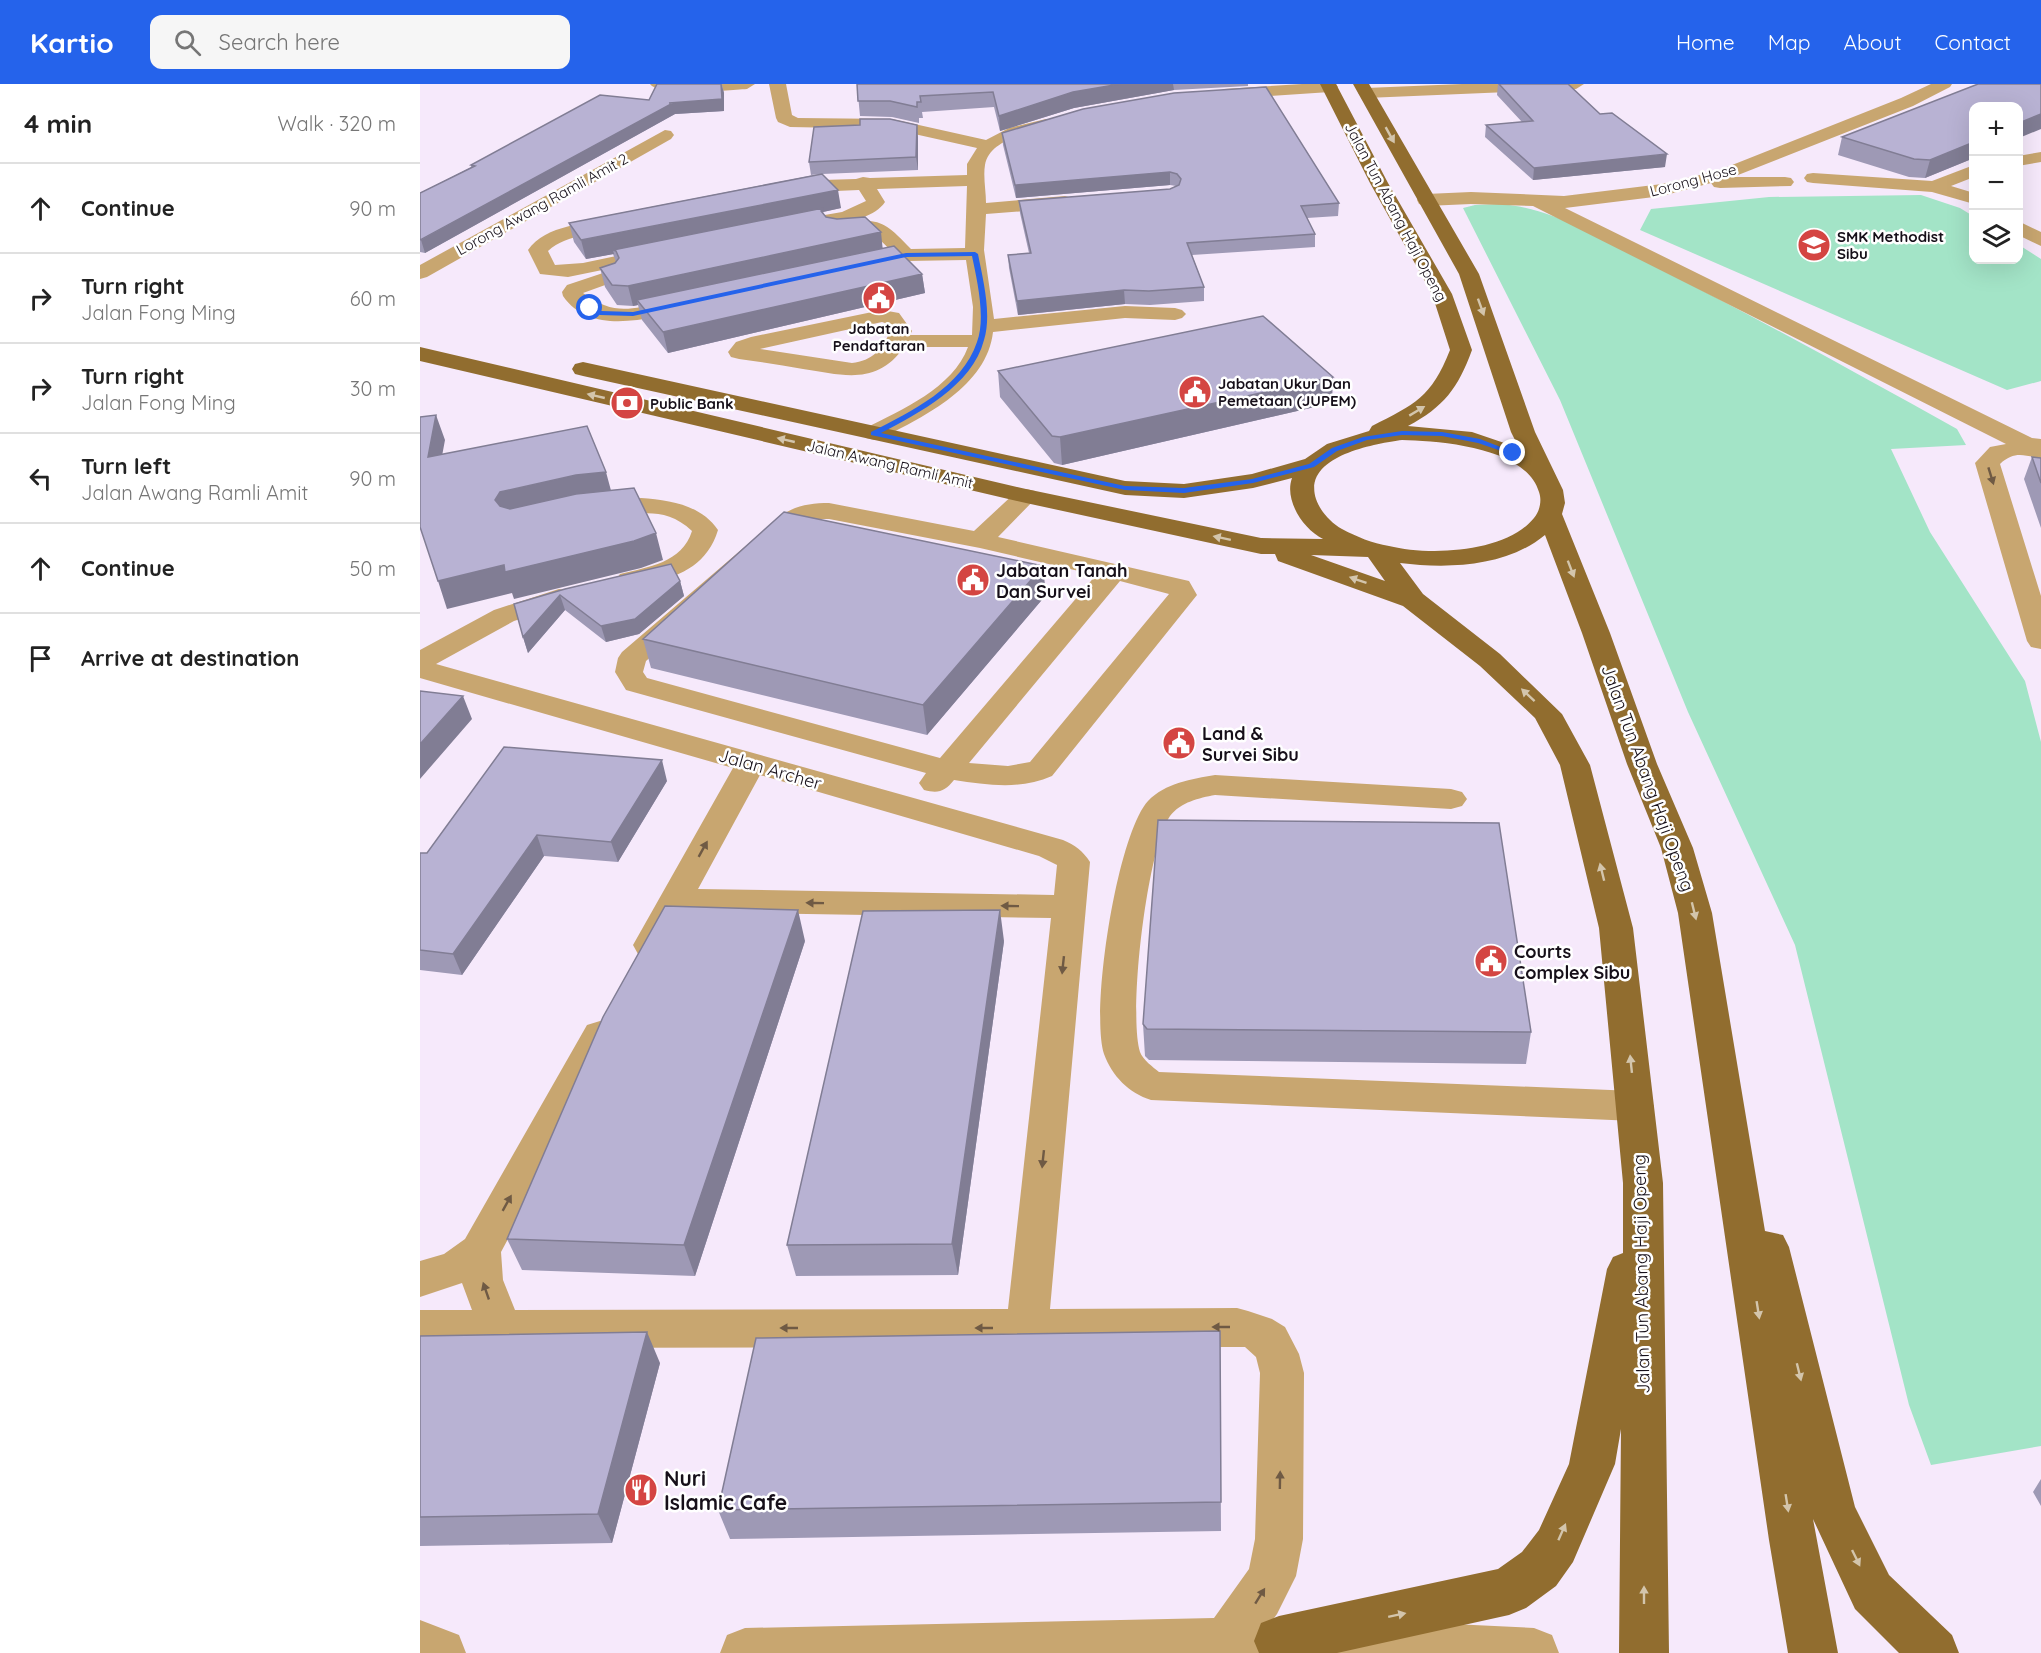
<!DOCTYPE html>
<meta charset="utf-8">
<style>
body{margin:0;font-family:Quicksand,sans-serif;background:#f6f6f6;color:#222}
.controls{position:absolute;right:18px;top:18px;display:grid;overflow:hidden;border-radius:12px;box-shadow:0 6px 24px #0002}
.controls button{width:54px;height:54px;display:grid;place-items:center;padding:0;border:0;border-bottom:2px solid #e0e0e0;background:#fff;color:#222;font:30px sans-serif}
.stop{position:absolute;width:18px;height:18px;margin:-14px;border:4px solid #2563eb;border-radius:50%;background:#fff}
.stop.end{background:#2563eb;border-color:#fff;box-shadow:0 2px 6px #0008}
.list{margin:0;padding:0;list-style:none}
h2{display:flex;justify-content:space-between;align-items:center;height:78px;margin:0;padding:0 24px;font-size:26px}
h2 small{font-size:20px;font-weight:400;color:#767676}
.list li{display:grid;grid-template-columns:39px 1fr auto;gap:18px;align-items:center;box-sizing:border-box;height:90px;padding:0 24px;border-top:2px solid #e0e0e0}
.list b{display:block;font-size:22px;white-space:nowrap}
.list p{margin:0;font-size:20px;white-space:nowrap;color:#767676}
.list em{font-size:20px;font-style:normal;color:#767676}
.icon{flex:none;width:33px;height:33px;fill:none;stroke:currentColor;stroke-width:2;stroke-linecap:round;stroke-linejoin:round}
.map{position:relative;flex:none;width:1621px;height:1569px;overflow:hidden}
header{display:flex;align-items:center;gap:36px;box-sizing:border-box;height:84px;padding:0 30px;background:#2563eb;color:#fff}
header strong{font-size:28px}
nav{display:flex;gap:33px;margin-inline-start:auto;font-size:21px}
.search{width:420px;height:54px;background:#f6f6f6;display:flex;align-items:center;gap:15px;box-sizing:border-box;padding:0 21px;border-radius:12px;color:#767676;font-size:22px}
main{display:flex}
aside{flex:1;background:#fff}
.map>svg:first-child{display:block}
.green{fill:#a3e4c7}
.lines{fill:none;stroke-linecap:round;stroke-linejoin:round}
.minor{fill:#c8a670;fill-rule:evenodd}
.major{fill:#916d2f;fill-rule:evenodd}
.wall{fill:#9e99b5}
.shaded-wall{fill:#817d94}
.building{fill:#b8b2d3;stroke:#817d94;stroke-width:1.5}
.oneway{fill:#d3c5ac}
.oneway2{fill:#6f5a44}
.route{fill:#2563eb}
.labels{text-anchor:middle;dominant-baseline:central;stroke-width:5;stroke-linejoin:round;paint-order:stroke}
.far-street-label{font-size:15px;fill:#160f19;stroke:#fff}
.far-poi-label{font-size:15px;font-weight:bold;fill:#160f19;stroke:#fff;text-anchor:start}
.poi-label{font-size:18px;font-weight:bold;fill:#160f19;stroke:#fff;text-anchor:start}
.street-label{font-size:18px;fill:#160f19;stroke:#fff}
.near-poi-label{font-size:21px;font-weight:bold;fill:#160f19;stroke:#fff;text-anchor:start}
</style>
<header>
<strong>Kartio</strong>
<div class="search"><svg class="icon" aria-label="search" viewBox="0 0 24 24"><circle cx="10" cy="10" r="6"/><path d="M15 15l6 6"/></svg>Search here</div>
<nav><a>Home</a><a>Map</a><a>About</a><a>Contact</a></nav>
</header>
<main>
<aside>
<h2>4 min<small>Walk · 320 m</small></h2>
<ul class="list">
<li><svg class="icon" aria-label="ahead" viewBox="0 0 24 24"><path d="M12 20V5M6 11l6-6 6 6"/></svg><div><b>Continue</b></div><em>90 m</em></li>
<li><svg class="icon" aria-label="right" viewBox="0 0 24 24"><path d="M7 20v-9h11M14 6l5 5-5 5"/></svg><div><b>Turn right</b><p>Jalan Fong Ming</p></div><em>60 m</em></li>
<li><svg class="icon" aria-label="right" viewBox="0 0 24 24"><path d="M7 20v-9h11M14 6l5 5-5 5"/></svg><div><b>Turn right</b><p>Jalan Fong Ming</p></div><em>30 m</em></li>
<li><svg class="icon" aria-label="left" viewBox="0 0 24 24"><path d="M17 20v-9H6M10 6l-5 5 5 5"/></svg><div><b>Turn left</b><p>Jalan Awang Ramli Amit</p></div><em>90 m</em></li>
<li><svg class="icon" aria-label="ahead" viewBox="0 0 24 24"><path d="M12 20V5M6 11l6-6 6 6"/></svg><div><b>Continue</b></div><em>50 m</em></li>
<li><svg class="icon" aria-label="arrive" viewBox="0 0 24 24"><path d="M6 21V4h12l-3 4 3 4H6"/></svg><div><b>Arrive at destination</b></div></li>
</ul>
</aside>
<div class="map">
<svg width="1621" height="1569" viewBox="0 0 1621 1569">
<rect width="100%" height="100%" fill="#f6e9fb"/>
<path class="green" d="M1501 111 1540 124 1553 132 1554 176H1598L1599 161 1621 175V297L1587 306 1220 146 1231 125 1349 113Z
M1079 120C1131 123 1181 155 1227 178 1332 231 1434 288 1537 345L1546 361 1471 365 1510 448 1605 597 1621 658V1362L1511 1381 1489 1321 1375 861 1268 628 1140 316 1043 124 1055 121Z"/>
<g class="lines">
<path class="minor" d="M230 0H335L327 5C307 6 241 14 230 0Z
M349 0H366L372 31 378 34 472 35 566 56 589 44 626 35 632 36 634 40 632 44C611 49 570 54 565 81 563 92 566 107 566 119L645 112 652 114 654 118 652 122 645 124 566 130 564 166 574 235 705 222 755 224 762 226 766 230 762 234 755 236 705 234 573 248C567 302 505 332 462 354L454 356 446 354 442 349 446 344C481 326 533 304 548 263H484C457 302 423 291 383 285 362 281 340 278 319 275L311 273 308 268 316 258 331 253 462 226 479 229 492 247 490 251H552L553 223 546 176 486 177 440 187 433 185 430 181 433 177 472 168C440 132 443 159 409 150L406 146 409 142 415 141 366 149 359 147 356 143 359 139 422 128 446 117 439 106 368 109 362 107 359 103 362 99 368 97 436 95 443 93 450 94 547 91V80L557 64 472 45 370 43 358 38 356 34ZM547 102 545 164 491 165C462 134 458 134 416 140 433 136 455 133 465 118L457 105ZM462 238 465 239 470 247C463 265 452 277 432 279L340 265Z
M882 0H916L918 3 910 8 804 15 796 10 804 5Z
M1042 0H1164L1156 5 946 14 938 9 946 4Z
M1511 0H1532L1530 3 1493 22 1313 93H1365L1371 94 1374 98 1371 102 1300 104 1294 103 1291 99 1242 112 1145 124 1612 354 1621 355V375C1604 371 1594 367 1580 380L1621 512V565L1611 563 1607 557 1555 379 1570 363 1586 360 1113 122 1051 120 1006 122 999 120 997 116 999 112 1006 110 1051 108 1144 112 1242 100 1297 87 1481 14Z
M245 46 251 47 254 51 251 55 7 193 0 195V181Z
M1621 68V78L1598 82V72Z
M1554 81V93L1531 102 1554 109V120L1512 108 1393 99 1387 98 1384 94 1387 90 1393 89 1512 97Z
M195 134 202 136 205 140 202 144C178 150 148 149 128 167L135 181 163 179 239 163 246 165 249 169 246 173 148 193 120 190 108 166C126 140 167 140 195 134Z
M1598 137 1621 148V162L1598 151Z
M192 186 199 188 202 192 199 196 163 209C193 231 209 226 243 218 253 216 262 213 271 216L274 220 271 224C232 234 171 253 143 212L142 208 147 201Z
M606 405 615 407 618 412 578 453 769 497 777 511 632 692C600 706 568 701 534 696 525 707 519 710 504 706L499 699 506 689 206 606 195 588 198 574 202 568 363 430C378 421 392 419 409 419L554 447 597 407ZM393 435H409L560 464 676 491 520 674 227 594 223 588 226 577 381 440ZM700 497 749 510 610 678 588 682 549 679Z
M221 414C250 416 281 421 298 446 288 479 263 491 232 499 220 501 211 505 200 502L196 496 200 490C228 483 262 479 272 447 237 414 204 439 169 430L165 425 169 420Z
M139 505 149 507 153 513 149 519 94 537 16 580 643 756C655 761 663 767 670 778L630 1225 817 1224 828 1227 852 1235 865 1243 879 1270 884 1289 883 1455 876 1492 857 1530 846 1545 852 1558 847 1569H300L307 1551 325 1544 794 1534 829 1485 835 1455 840 1289 836 1273 825 1263 0 1264V1226H52L42 1199 0 1213V1177L24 1170 45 1155 167 941 180 937 193 941 198 951 81 1168 83 1196 95 1226 588 1225 631 834 265 828 242 870 230 873 218 870 213 861 313 684 0 594V566L74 526ZM340 691 619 772 637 781 634 811 278 805Z
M795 691 1031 705 1042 708 1047 715 1042 722 1031 725 795 711C779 714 761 718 750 732 727 765 708 929 720 968 723 976 733 983 739 988L1215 1007 1228 1012 1234 1022 1228 1032 1215 1037 731 1016C709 1009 692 992 684 970 670 926 697 751 728 717 745 699 772 695 795 691Z
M906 1534 1114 1544 1132 1551 1139 1569H885L881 1559 888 1541Z
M0 1536 39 1551 46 1569H0Z"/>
<path class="major" d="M900 0H916L968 99 1032 210 1052 266C1038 304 1024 323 988 342L1052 348 1099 364 1091 348 1039 190 933 0H949L1059 190 1115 348 1143 406 1145 419 1142 430 1190 549 1237 680 1273 764 1292 829 1345 1147 1363 1151 1369 1163 1435 1423 1469 1491 1532 1551 1539 1569H1479L1435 1525 1393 1435 1418 1569H1368L1349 1456 1258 829 1241 764 1207 680 1162 549 1125 451C1086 483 1028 485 980 479L1003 510 1080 570 1142 630 1170 681 1213 844 1243 1099 1249 1569H1199L1201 1345 1195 1380 1153 1478 1136 1502 1106 1524 1089 1531 917 1569H839L834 1557 841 1539 859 1532 1078 1485 1102 1468 1119 1446 1149 1380 1187 1185 1193 1173 1203 1169V1099L1179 844 1140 681 1115 634 1060 582 983 522 858 477 855 470H841L606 419 0 277V263L606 405 841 454 903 455C883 445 864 416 872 394L833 404 764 414 705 411 163 292 155 290 152 285 155 280 163 278 705 397 764 400 832 390 885 375 907 360 949 347 952 342C995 320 1011 314 1030 266L1012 210 950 99ZM982 356C1020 357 1106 363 1119 408 1122 416 1120 427 1114 434 1086 469 1009 472 969 462 952 459 937 453 922 445 911 439 900 427 896 415 882 372 954 360 982 356ZM891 471 948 473 965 497Z"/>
</g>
<path class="wall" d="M237 0H302L304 9V27L255 30 5 169 0 168V109L51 83V81L229 16Z
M437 0H828V2L754 6 654 24 580 47 574 23 502 28 503 34H499V39L472 33 440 32Z
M1078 0H1148L1180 30 1245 83 1113 96 1065 53 1066 41 1102 38 1077 11Z
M1554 22V74L1505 94 1489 93 1418 71 1422 53Z
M582 49 919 119 918 132 887 134 895 150V163L772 171 784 203V217L730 221 705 220 598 231 589 184 588 171 609 169 600 129 599 117 750 105 756 102 750 101 596 114 583 61Z
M498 53V86L402 90 421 124 403 128 404 131 406 133 463 164 502 190 505 209 248 269 222 236 218 221 213 222 197 221 185 203 180 184 196 178 193 170 166 175 154 158 149 139 399 90 391 91 389 78Z
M578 287 912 319 642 381 634 379 580 313Z
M1612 373 1621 374V444L1604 395Z
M260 497 264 512 219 550 186 558 145 526 108 569 103 553 145 505Z
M626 511 507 651 231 584 223 555Z
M247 697 198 778 124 772 42 891 0 886V769H7Z
M385 857 275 1192 102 1186 87 1155Z
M584 857 538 1191 376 1192 367 1161Z
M723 940 1111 948 1106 980 729 976 725 972Z
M800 1247 801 1447 310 1455 298 1426Z
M0 1252 240 1279 192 1459 0 1462Z
M1621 1395V1422L1613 1408Z"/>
<path class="shaded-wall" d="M301 0 304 9V27L255 30 5 169 1 156 249 19Z
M700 0H753L754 6 654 24 580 47 579 32 653 8Z
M1621 30V45L1599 54V39Z
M497 41 498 53V86L496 73Z
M1554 58V74L1505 94 1510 76Z
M1247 70 1245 83 1113 96 1114 84Z
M750 88V101L596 114 595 101Z
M418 106 421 124 403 128 406 143 196 167 193 166 194 170 166 175 161 156Z
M461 148 463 168 217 216 218 221 213 222 208 202Z
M502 190 505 209 248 269 243 248Z
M704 206 705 220 598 231 597 217Z
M913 293 912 319 642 381 640 353Z
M16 331 25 356 17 399 8 373Z
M186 388 193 414 88 434 75 416 80 408 156 391Z
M236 449 243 476 221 484 94 515 92 509 27 525 18 497 84 481Z
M623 482 626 511 507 651 503 621Z
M260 497 264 512 219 550 186 558 181 542Z
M140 511 145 526 108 569 103 553Z
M43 612 52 635 0 695V660Z
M242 676 247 697 198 778 191 758Z
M117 751 124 772 42 891 33 870Z
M378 826 385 857 275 1192 264 1161Z
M580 826 584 857 538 1191 532 1160Z
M227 1248 240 1279 192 1459 178 1430Z"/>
<path class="building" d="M237 0H301L302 15 249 19H253L0 156V109L55 82 51 81 180 11 229 16Z
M437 0H700L653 8 579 32 573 8 500 12 501 18H497V23L470 17H438Z
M1079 0H1148L1180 30 1192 29 1247 70 1114 84 1066 41 1113 37Z
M1558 0H1621V30L1599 39V22H1554V58L1510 76 1494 75 1422 53Z
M846 3 919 119 881 122 895 150 767 159 784 203 729 207 704 206 597 217 588 171 611 169 599 117 750 105 759 101 761 95 757 90 750 88 595 101 582 49 663 25 754 9Z
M440 35H470L497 41 496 73 389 78 394 43 440 41Z
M402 90 418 106 161 156 149 139Z
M403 124 401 127 406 133 417 135 445 133 461 148 208 202 192 201 180 184 195 179 199 174 196 167 193 166Z
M474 162 502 190 243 248 217 216Z
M843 232 913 293 640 353 632 352 578 287Z
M16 331 8 373 167 342 186 388 156 391 80 408 75 416 80 422 90 425 156 410 214 404 236 449 214 457 85 488 84 481 18 497 0 443V333Z
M1612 373 1621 374V399Z
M364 428 623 482 503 621 223 555Z
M251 480 260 497 215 535 181 542 140 511 103 553 94 520 145 505Z
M0 607 43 612 0 660Z
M84 663 242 676 191 758 117 751 33 870 0 866V769H7Z
M738 736 1079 739 1111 948 727 945 723 940Z
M245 822 378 826 264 1161 87 1155 183 933Z
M580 826 532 1160 367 1161 443 827Z
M800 1247 801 1418 298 1426 336 1254Z
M227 1248 178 1430 0 1433V1252Z"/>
<defs><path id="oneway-solid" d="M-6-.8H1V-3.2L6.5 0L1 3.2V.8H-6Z" transform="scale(1.5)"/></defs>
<g class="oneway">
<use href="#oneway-solid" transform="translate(970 51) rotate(61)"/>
<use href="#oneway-solid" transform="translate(1061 223) rotate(70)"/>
<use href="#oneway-solid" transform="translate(176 312) rotate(-167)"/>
<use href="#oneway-solid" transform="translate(997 327) rotate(-31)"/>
<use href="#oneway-solid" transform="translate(366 356) rotate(-167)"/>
<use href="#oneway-solid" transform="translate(802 454) rotate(-168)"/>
<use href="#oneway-solid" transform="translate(1151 485) rotate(69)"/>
<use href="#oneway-solid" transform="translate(938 496) rotate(-161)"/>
<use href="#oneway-solid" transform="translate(1108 611) rotate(-137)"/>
<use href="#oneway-solid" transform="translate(1182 788) rotate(-104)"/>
<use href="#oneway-solid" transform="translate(1274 827) rotate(76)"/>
<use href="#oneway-solid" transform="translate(1211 980) rotate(-96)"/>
<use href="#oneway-solid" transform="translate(1338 1226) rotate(81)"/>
<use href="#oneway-solid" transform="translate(1379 1288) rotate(76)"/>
<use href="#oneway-solid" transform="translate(1367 1419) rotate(81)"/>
<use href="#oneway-solid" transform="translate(1142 1448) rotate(-66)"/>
<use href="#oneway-solid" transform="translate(1436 1474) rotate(64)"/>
<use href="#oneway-solid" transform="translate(1224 1511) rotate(-90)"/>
<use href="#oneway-solid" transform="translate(977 1531) rotate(-12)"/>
</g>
<g class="oneway2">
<use href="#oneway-solid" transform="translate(1571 392) rotate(73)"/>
<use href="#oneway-solid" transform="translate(283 765) rotate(-61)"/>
<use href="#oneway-solid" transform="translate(395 819) rotate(-179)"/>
<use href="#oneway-solid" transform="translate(590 822) rotate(-179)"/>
<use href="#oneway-solid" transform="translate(643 881) rotate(96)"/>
<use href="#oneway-solid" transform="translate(623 1075) rotate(96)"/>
<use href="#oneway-solid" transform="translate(87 1119) rotate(-61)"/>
<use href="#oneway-solid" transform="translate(66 1207) rotate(-109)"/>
<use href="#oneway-solid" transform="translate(801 1243) rotate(180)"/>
<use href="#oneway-solid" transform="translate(369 1244) rotate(180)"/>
<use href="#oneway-solid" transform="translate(564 1244) rotate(180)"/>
<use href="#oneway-solid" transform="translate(860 1396) rotate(-89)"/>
<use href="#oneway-solid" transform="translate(840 1512) rotate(-58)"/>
</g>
<path class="route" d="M555 168 558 170C563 196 572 230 564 256 552 302 499 329 461 349L705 402 764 404 832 395 889 380 912 364 943 353 982 347 1022 348 1060 355 1096 369 1093 371 1058 359 1022 352 982 351 947 356 917 367 894 383 833 399 764 409 705 406 451 351V348C491 328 542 303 557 258 566 234 557 196 552 172L486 173 213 232 180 231 167 224 170 222 181 227 213 228 486 169Z"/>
<defs>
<symbol id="school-disc" viewBox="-11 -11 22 22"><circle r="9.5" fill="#d44542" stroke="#fff"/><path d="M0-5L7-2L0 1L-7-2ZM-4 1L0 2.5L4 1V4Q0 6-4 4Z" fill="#fff"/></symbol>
<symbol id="civic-disc" viewBox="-11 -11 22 22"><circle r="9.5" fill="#d44542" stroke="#fff"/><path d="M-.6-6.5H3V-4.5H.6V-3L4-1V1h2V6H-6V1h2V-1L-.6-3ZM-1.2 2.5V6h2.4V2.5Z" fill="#fff"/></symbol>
<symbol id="bank-disc" viewBox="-11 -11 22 22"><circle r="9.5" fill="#d44542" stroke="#fff"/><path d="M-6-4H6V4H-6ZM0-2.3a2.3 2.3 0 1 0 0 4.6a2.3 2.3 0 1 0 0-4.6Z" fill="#fff"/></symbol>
<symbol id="restaurant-disc" viewBox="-11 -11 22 22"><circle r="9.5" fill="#d44542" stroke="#fff"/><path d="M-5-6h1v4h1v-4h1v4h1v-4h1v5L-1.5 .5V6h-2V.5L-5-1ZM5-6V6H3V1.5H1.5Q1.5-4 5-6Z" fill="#fff"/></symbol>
</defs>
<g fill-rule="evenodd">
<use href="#school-disc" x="1375" y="142" width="38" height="38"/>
<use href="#civic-disc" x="440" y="195" width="38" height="38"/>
<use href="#civic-disc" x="756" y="289" width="38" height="38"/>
<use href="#bank-disc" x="188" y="300" width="38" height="38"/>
<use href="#civic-disc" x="534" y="477" width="38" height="38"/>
<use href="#civic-disc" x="740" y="640" width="38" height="38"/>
<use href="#civic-disc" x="1052" y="858" width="38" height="38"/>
<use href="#restaurant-disc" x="202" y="1387" width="38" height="38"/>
</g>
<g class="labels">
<g class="far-street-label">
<text transform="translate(1273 96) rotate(-15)">Lorong Hose</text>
<text transform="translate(122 120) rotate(-29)">Lorong Awang Ramli Amit 2</text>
<text transform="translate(976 128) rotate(62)">Jalan Tun Abang Haji Openg</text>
<text transform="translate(470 380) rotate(13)">Jalan Awang Ramli Amit</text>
</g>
<g class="far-poi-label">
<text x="1417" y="152">SMK Methodist<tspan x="1417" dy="17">Sibu</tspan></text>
<text x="459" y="244" text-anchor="middle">Jabatan<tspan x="459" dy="17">Pendaftaran</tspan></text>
<text x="798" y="299">Jabatan Ukur Dan<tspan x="798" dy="17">Pemetaan (JUPEM)</tspan></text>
<text x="230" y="319">Public Bank</text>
</g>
<g class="poi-label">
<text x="576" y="486">Jabatan Tanah<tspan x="576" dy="21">Dan Survei</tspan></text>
<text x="782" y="649">Land &amp;<tspan x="782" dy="21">Survei Sibu</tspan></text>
<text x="1094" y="867">Courts<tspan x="1094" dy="21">Complex Sibu</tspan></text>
</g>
<g class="street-label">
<text transform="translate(350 685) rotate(16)">Jalan Archer</text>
<text transform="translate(1228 694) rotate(70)">Jalan Tun Abang Haji Openg</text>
<text transform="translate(1221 1190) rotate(-91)">Jalan Tun Abang Haji Openg</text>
</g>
<g class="near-poi-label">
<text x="244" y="1394">Nuri<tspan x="244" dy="24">Islamic Cafe</tspan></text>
</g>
</g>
</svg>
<div class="controls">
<button>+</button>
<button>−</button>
<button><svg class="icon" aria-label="layers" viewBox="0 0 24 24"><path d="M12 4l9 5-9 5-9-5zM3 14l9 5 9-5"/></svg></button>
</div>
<div class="stop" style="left:170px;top:224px"></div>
<div class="stop end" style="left:1093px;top:369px"></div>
</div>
</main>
